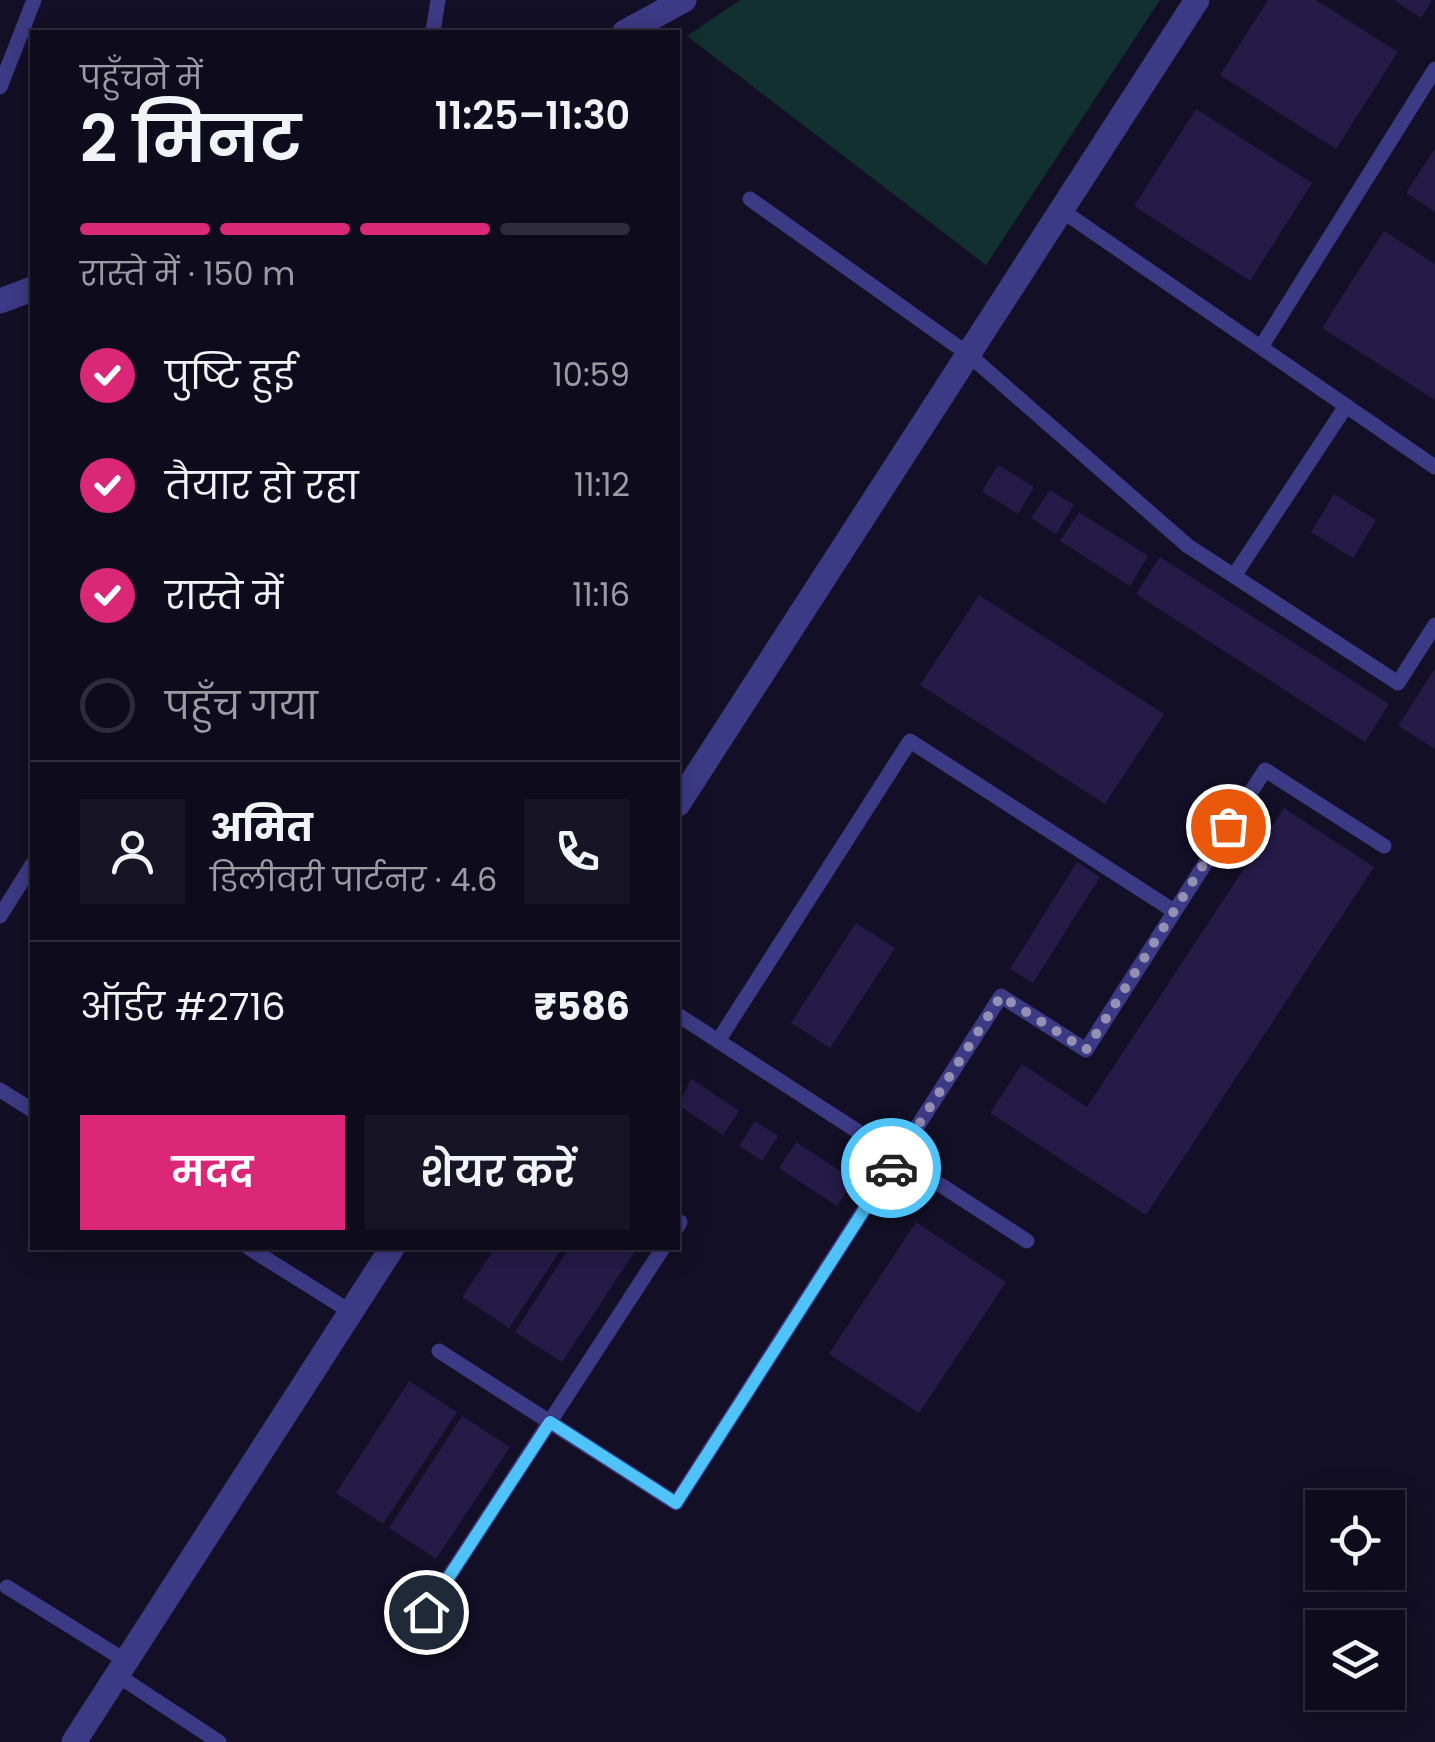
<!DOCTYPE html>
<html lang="hi">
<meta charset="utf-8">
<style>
body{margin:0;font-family:Poppins,"Noto Sans Devanagari",sans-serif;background:#171425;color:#f1f3f6;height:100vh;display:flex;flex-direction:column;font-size:38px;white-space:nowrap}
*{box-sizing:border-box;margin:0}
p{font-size:32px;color:#9b9ba3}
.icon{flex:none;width:55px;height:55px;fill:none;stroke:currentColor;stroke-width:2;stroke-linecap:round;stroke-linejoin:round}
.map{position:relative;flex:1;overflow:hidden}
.side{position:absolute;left:30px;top:30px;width:650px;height:1220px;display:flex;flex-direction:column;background:#0e0b1c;border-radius:0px;box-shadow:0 5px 25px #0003,0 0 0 2px #2e2b3b}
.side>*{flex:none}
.buttons{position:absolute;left:1305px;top:1490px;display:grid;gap:20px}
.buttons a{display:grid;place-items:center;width:100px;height:100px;border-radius:0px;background:#0e0b1c;box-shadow:0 5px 25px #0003,0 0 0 2px #2e2b3b;font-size:50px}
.pin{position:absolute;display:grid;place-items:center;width:85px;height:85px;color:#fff;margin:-42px;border:5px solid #fff;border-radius:50%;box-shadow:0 2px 10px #0007}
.courier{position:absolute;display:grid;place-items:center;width:100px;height:100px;margin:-50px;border:8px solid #4fc3f7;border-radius:50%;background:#fff;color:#222;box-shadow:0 2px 12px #0007}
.overview em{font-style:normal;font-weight:600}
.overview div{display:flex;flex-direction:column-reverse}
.overview{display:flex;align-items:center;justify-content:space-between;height:170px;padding:0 50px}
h1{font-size:65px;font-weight:600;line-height:75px}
.bar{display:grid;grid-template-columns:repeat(4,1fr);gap:15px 10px;align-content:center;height:120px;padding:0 50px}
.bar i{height:12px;border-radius:8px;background:#2e2b3b}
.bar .current{background:#db2777}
.bar p{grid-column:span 4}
.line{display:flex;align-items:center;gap:25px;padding:0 50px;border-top:2px solid #2e2b3b}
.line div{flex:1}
.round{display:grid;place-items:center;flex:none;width:105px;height:105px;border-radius:0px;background:#171425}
ol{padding:0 50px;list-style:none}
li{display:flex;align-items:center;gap:30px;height:110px}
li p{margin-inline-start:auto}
li .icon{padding:10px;border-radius:50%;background:#db2777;color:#fff;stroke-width:4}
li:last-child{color:#9b9ba3}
li i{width:55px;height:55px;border:5px solid #2e2b3b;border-radius:50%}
.button{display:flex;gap:20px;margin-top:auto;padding:20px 50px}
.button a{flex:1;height:115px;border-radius:0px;background:#db2777;color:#fff;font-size:40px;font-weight:600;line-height:115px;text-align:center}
.button a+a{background:#171425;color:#f1f3f6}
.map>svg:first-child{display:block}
.green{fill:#12302f}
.building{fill:#241b47}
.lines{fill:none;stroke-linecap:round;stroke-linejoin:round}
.lane{stroke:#3d3a85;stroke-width:15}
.street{stroke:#3d3a85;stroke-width:25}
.done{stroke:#948fb3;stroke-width:10;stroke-dasharray:0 18}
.route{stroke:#4fc3f7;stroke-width:12}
</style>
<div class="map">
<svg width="1435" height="1742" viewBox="0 0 1435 1742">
<rect width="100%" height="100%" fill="#130f26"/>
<path class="green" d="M740,0H1160L986,265L687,36Z"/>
<g class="building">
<path d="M1268,0H1316L1398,52L1336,149L1220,75Z"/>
<path d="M1394,0H1432L1421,18Z"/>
<path d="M1196,109L1312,183L1250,281L1134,206Z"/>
<path d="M1435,148V212L1406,193Z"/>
<path d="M1384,231L1435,264V400L1322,328Z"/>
<path d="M998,465L1034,487L1018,514L982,491Z"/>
<path d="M1050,490L1074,505L1056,534L1031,518Z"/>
<path d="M1334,494L1376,520L1353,558L1311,532Z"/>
<path d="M1079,512L1148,556L1130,586L1060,541Z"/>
<path d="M1160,557L1389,704L1365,742L1136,594Z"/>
<path d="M979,595L1164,714L1105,804L920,685Z"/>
<path d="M1435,668V749L1398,726Z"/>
<path d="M1284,808L1374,867L1146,1215L990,1113L1022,1064L1087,1107Z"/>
<path d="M1077,862L1100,877L1033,983L1010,969Z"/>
<path d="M856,923L895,948L830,1048L791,1023Z"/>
<path d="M691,1079L739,1111L723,1135L678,1105Z"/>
<path d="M755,1121L778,1136L762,1161L739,1146Z"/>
<path d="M796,1142L854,1180L837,1206L779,1168Z"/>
<path d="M916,1222L1006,1282L919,1413L829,1354Z"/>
<path d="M495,1248H562L509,1328L462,1297Z"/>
<path d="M569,1248H637L562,1362L515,1332Z"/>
<path d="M409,1381L457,1412L383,1524L336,1493Z"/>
<path d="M462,1416L510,1447L436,1559L389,1528Z"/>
</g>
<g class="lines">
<g class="lane">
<path d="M433,32L438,0"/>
<path d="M0,87L34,0"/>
<path d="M750,199L968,354L1188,546L1398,683L1435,625"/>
<path d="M1061,210L1435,467"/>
<path d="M1261,347L1435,69"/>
<path d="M1234,576L1346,406"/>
<path d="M0,916L32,865"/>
<path d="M678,1015L1027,1241"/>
<path d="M718,1041L910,741L1174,911"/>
<path d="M0,1090L32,1110"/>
<path d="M678,1226L680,1222"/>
<path d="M249,1248L351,1312"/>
<path d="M439,1351L676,1503L1001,996L1086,1050L1265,770L1384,846"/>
<path d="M7,1587L126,1661"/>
<path d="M426,1612L663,1248"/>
<path d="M117,1675L219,1742"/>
</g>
<g class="street">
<path d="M625,32L684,0"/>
<path d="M0,301L32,289"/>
<path d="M678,804L1197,0"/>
<path d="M74,1742L392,1248"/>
</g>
</g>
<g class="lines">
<path class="done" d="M891,1168L1001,996L1086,1050L1228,826"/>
<path class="route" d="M426,1612L550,1422L676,1503L891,1168"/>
</g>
</svg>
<div class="buttons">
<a><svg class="icon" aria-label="locate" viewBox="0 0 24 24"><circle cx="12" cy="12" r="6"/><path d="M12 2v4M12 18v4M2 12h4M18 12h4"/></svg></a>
<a><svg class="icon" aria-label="layers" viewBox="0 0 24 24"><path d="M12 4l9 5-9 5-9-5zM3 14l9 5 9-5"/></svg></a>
</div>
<div class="pin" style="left:1228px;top:826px;background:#ea580c"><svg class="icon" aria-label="bag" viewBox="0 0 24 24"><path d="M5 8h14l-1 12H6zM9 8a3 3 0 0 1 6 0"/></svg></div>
<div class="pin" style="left:426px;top:1612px;background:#1f2937"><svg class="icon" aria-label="home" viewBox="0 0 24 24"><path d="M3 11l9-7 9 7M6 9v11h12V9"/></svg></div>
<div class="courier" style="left:891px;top:1168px"><svg class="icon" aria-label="car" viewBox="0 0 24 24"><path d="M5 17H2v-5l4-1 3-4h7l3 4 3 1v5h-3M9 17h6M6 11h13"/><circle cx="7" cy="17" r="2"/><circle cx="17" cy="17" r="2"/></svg></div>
<section class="side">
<div class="overview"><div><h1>2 मिनट</h1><p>पहुँचने में</p></div><em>11:25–11:30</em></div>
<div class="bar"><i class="current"></i><i class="current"></i><i class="current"></i><i></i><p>रास्ते में · 150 m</p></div>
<ol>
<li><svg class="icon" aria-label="check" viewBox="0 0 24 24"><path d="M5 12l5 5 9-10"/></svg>पुष्टि हुई<p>10:59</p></li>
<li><svg class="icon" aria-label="check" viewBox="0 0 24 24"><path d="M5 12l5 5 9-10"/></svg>तैयार हो रहा<p>11:12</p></li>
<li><svg class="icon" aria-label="check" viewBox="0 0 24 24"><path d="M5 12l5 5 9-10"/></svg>रास्ते में<p>11:16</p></li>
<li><i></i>पहुँच गया</li>
</ol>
<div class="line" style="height:180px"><a class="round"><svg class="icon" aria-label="person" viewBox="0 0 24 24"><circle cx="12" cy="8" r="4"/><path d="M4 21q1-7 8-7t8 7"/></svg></a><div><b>अमित</b><p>डिलीवरी पार्टनर · 4.6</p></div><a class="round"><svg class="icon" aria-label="phone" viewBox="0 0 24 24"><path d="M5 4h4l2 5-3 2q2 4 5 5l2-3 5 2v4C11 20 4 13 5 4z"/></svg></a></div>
<div class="line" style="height:130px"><div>ऑर्डर #2716</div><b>₹586</b></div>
<div class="button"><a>मदद</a><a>शेयर करें</a></div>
</section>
</div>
